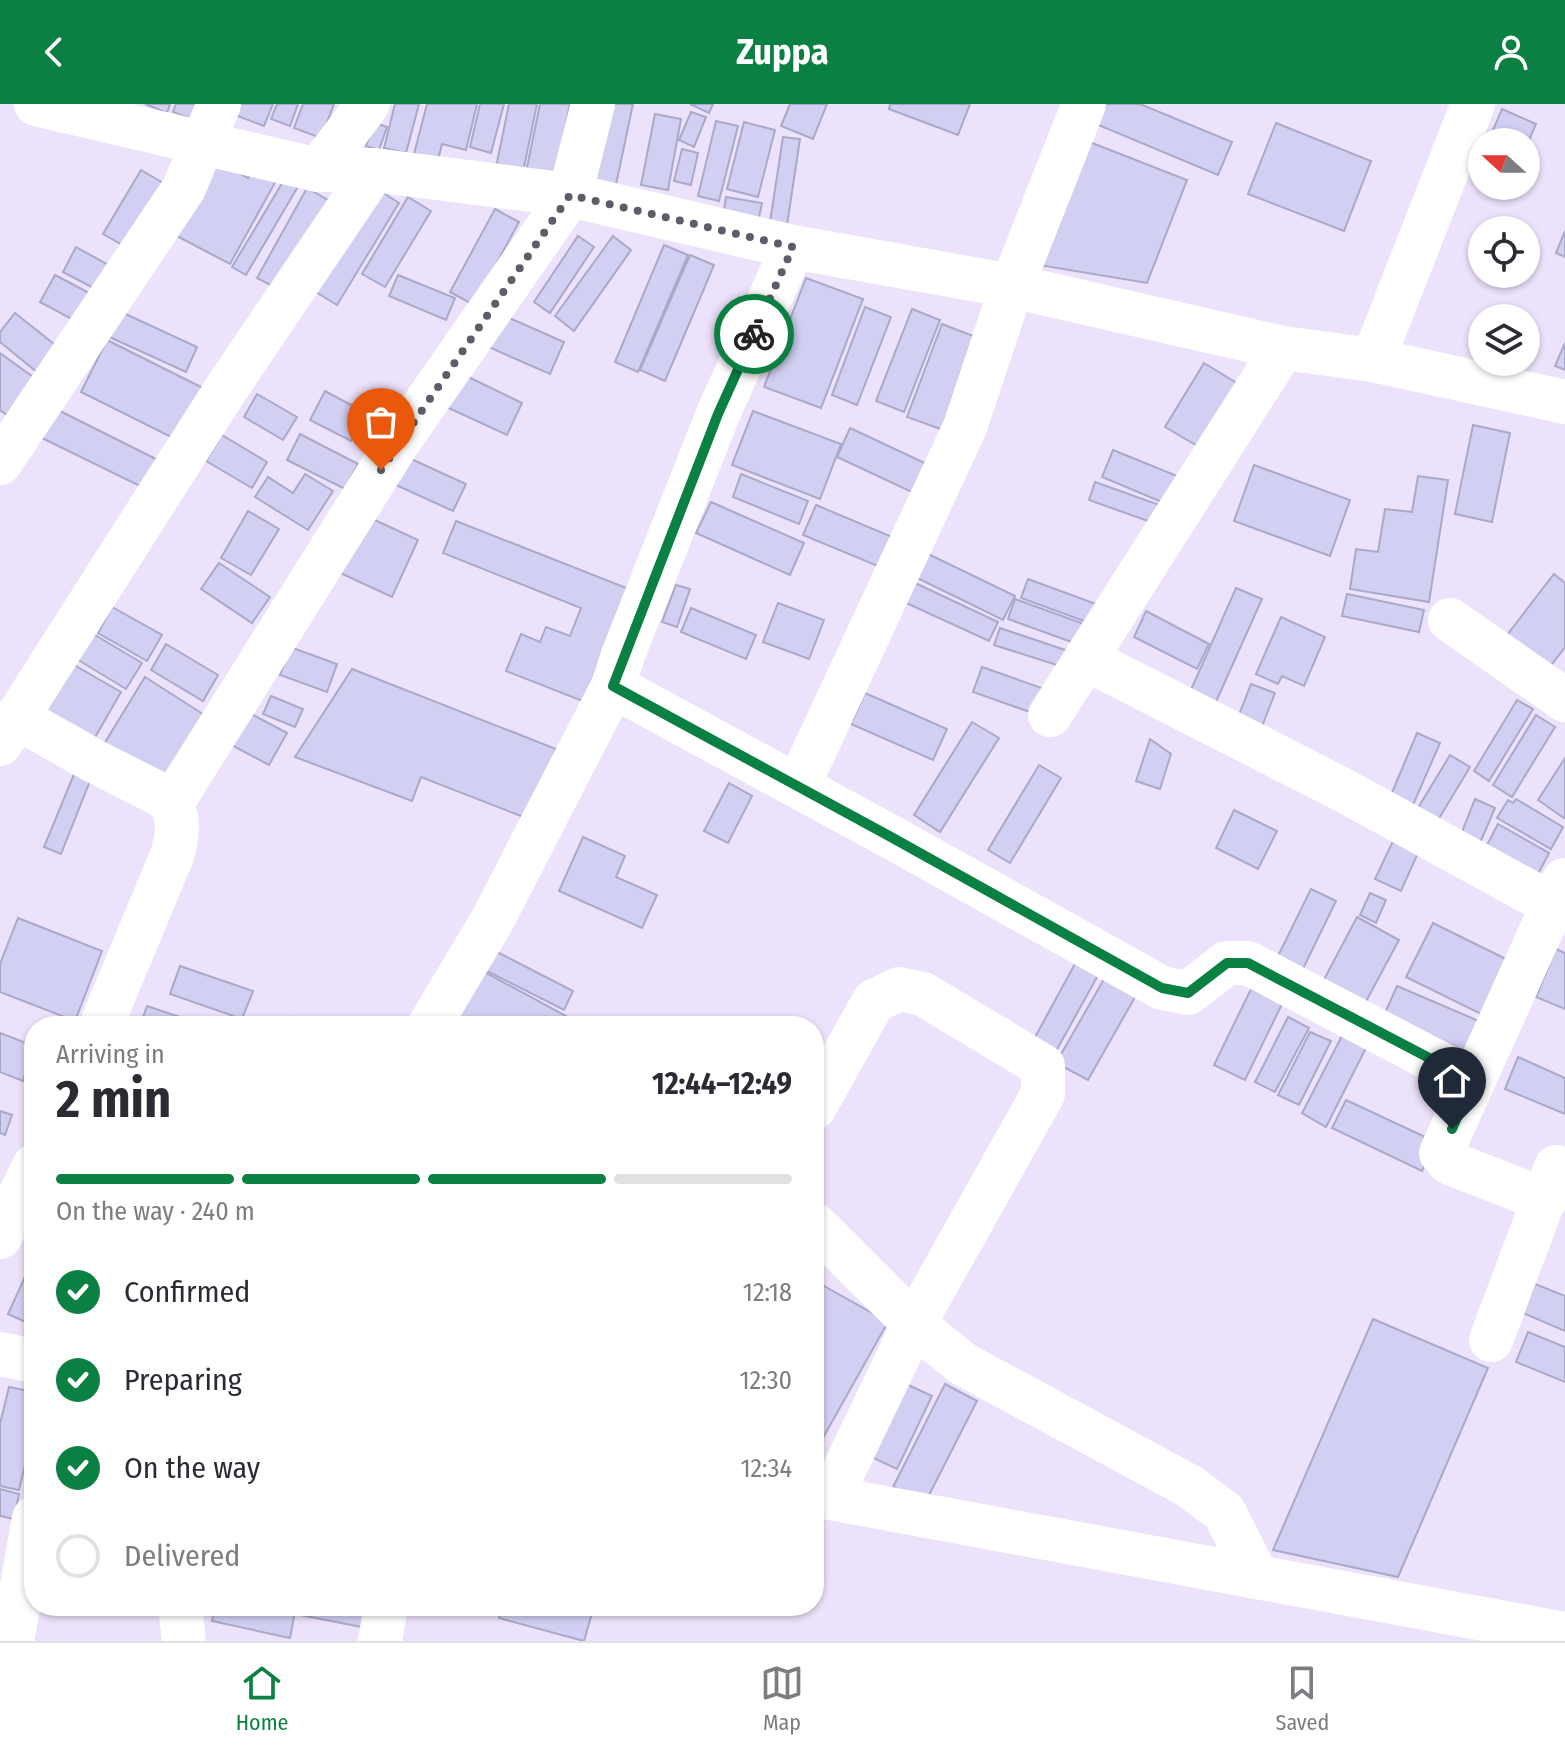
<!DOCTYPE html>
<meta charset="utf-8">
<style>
body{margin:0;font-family:"Fira Sans Condensed",sans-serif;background:#f7f7f7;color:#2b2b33;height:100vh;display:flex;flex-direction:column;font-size:30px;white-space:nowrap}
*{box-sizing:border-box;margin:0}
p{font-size:26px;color:#7c7c81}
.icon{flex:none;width:44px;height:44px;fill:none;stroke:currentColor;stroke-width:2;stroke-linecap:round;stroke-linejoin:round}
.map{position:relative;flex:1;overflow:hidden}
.sheet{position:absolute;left:24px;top:912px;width:800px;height:600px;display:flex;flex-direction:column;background:#fff;border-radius:32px;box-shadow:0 2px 6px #0004}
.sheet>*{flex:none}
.needle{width:52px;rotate:291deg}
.tools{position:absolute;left:1468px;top:24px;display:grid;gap:16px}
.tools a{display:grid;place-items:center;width:72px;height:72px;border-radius:50%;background:#fff;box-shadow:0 2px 6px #0004;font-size:40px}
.pin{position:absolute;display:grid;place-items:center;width:68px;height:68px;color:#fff;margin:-82px -34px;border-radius:50% 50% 50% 0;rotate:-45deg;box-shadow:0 0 8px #0007}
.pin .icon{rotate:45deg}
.courier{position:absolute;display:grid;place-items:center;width:80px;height:80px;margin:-40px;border:6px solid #0b8043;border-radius:50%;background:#fff;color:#222;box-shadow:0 2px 10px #0007}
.head em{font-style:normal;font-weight:700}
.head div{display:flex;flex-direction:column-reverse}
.head{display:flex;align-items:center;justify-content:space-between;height:136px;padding:0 32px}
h1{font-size:52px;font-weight:700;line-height:60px}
.bar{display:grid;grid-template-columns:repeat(4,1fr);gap:12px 8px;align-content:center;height:96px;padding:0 32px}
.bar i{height:10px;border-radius:6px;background:#e1e1e2}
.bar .current{background:#0b8043}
.bar p{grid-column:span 4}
ol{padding:0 32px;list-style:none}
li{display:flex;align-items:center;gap:24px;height:88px}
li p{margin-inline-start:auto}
li .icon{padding:8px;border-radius:50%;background:#0b8043;color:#fff;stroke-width:4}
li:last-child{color:#7c7c81}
li i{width:44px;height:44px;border:4px solid #e1e1e2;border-radius:50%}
header{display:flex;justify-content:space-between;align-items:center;height:104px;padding:0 32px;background:#0b8043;color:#fff;font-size:36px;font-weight:700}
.dock{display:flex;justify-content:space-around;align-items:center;height:112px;border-top:2px solid #e1e1e2;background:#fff;font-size:22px;color:#7c7c81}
.dock a{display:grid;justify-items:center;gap:4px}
.dock .current{color:#0b8043}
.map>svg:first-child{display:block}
.building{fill:#d1d0f3;stroke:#aba9c8;stroke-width:2}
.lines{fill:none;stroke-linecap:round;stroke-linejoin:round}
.minor{stroke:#fff;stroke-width:44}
.done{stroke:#615a69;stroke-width:8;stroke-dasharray:0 14.4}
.route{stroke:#0b8043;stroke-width:10}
</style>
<header><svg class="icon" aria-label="back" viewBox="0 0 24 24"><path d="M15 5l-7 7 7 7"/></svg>Zuppa<svg class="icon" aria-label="person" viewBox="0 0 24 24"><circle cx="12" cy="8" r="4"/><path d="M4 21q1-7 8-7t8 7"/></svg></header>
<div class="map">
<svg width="1565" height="1537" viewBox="0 0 1565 1537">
<rect width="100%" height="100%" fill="#ede2fb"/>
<g class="building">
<path d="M145,0H170L167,9Z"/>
<path d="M176,0H209L202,19L173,8Z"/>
<path d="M239,0H273L264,22L235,11Z"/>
<path d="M277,0H298L290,22L271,15Z"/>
<path d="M303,0H334L321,34L294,24Z"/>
<path d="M395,0H419L406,49L384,44Z"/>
<path d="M427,0H477L466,46L442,40L438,56L414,50Z"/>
<path d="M480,0H504L491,49L470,43Z"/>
<path d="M509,0H537L522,73L495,68Z"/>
<path d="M540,0H570L554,79L525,73Z"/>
<path d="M603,0H633L614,90L584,84Z"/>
<path d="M690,0H713L709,9Z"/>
<path d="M790,0H827L813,35L781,22Z"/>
<path d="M890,0H970L958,31L889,5Z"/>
<path d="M1104,0H1140L1232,38L1218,71L1096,20Z"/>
<path d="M1502,5L1536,20L1526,43V38H1488Z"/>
<path d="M691,8L706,13L694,43L679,36Z"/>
<path d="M655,10L681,15L668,86L641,81Z"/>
<path d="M716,17L738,22L719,97L698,92Z"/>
<path d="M744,18L775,26L758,93L727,85Z"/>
<path d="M375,19L387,23L379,46L366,42Z"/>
<path d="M1276,19L1371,57L1344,127L1248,90Z"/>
<path d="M783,33L800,35L787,121L770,118Z"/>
<path d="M1087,37L1187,76L1147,179L1039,161Z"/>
<path d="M682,45L698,49L691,81L674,77Z"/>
<path d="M219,57L248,74L254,63L277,75L230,160L177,132Z"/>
<path d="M141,66L170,83L133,147L103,130Z"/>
<path d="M287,71L300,79L246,171L232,163Z"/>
<path d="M307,84L333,99L284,188L257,174Z"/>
<path d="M376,84L399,99L337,201L314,187Z"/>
<path d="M408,93L431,107L385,183L362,170Z"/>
<path d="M726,93L762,99L758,118L723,112Z"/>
<path d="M495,105L519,118L474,201L450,188Z"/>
<path d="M1565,127V153L1556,149Z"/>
<path d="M578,132L594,143L550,209L534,198Z"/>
<path d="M613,132L631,146L574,227L555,212Z"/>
<path d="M664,141L688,151L638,268L615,258Z"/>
<path d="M76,143L112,163L99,187L63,168Z"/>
<path d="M690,151L714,161L665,277L640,266Z"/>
<path d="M55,171L93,191L79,219L40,198Z"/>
<path d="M398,171L455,194L446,216L389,192Z"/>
<path d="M806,174L863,195L821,304L764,283Z"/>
<path d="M865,203L891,213L857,301L832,291Z"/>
<path d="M912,205L940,216L904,308L876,297Z"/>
<path d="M119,207L197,243L186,268L107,232Z"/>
<path d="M15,209L59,244L38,269L0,238V228Z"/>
<path d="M498,209L564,238L550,270L484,241Z"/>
<path d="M942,220L981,235L946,327L907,313Z"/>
<path d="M107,236L209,287L183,339L81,288Z"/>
<path d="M1565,239V266L1555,262Z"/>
<path d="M0,249L40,278L13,316L0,306Z"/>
<path d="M1204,259L1245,284L1206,347L1165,323Z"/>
<path d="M458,268L522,299L507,331L442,301Z"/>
<path d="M325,287L366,309L351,337L310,316Z"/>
<path d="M257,290L297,313L283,336L244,313Z"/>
<path d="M56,305L166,360L152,388L42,334Z"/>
<path d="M753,307L841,340L820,395L732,361Z"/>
<path d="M1473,321L1510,329L1492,418L1455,410Z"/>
<path d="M850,324L929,361L916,390L837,353Z"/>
<path d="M300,330L358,360L345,385L287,356Z"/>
<path d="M222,331L267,358L252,384L206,357Z"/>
<path d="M1113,346L1187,376L1176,404L1102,373Z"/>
<path d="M409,354L466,380L453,407L396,381Z"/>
<path d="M1254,361L1350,396L1330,452L1234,417Z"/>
<path d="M305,370L333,387L308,426L255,393L268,373L293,389Z"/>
<path d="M741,370L808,397L799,420L733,393Z"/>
<path d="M1418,372L1448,376L1429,498L1350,485L1356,445L1378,448L1385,405L1412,408Z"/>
<path d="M1095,378L1168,404L1162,422L1089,396Z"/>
<path d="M711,398L804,439L790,471L696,429Z"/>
<path d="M816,401L897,435L885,465L803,431Z"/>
<path d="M248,407L279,425L251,471L221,454Z"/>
<path d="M364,411L418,436L392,493L338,468Z"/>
<path d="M456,417L629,485L585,598L506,567L521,530L540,538L546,523L570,532L581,504L443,449Z"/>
<path d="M920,446L1015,492L1003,516L909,470Z"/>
<path d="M219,459L270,493L252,519L201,485Z"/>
<path d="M1554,470L1565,479V543L1549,564L1507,531Z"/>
<path d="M1028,475L1104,503L1092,520L1021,494Z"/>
<path d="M913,478L998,518L989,537L904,498Z"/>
<path d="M676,481L690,485L677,523L662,518Z"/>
<path d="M1236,484L1262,495L1215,600L1190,588Z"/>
<path d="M1347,490L1424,506L1419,528L1342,512Z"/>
<path d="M1015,495L1084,520L1077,540L1008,515Z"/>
<path d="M778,499L824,516L809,555L763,538Z"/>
<path d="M112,503L162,531L147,557L98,529Z"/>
<path d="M691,504L756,531L746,555L681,528Z"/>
<path d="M1146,507L1209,540L1197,565L1134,533Z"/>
<path d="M1281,513L1325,533L1304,582L1282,572L1278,580L1256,570Z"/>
<path d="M1000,524L1068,547L1063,563L994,541Z"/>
<path d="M90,528L142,559L126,585L75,554Z"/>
<path d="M166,540L218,571L203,597L151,566Z"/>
<path d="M290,543L337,560L327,588L280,571Z"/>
<path d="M69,558L121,588L89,644L37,614Z"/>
<path d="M982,563L1053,588L1044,613L973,588Z"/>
<path d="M352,565L556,645L531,716L421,673L412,697L295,653Z"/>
<path d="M145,573L206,612L162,683L101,645Z"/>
<path d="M1251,580L1275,589L1261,625L1237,616Z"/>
<path d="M865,589L947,625L933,656L851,620Z"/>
<path d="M271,592L303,605L295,623L263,610Z"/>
<path d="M1517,596L1533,605L1489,677L1474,667Z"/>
<path d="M246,607L287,629L269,661L228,639Z"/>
<path d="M1536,611L1555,623L1512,693L1493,681Z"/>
<path d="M972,618L999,634L940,728L914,711Z"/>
<path d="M1417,629L1440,639L1410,708L1388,698Z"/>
<path d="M1150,635L1171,650L1160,685L1136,677Z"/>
<path d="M1450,651L1470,663L1438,716L1418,704Z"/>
<path d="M1565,654V712L1564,714L1538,696Z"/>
<path d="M1039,661L1061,674L1010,759L988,746Z"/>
<path d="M74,670L90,677L61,750L44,743Z"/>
<path d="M729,679L752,692L728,739L704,727Z"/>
<path d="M1475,695L1495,704L1477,746L1458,738Z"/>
<path d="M1516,695L1563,723L1551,745L1497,714L1508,696L1513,699Z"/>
<path d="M1234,706L1277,727L1258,765L1216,744Z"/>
<path d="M1498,720L1549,749L1537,772L1486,743Z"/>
<path d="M583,733L625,752L616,773L657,791L642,824L559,787Z"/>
<path d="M1393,737L1418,749L1401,787L1375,775Z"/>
<path d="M1311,785L1336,797L1300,871L1275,858Z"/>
<path d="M1370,789L1386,796L1376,819L1360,811Z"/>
<path d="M1357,813L1399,836L1362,905L1320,883Z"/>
<path d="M18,814L102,847L75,917L0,888V860Z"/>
<path d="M1433,819L1510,857L1483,911L1406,873Z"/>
<path d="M1083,845L1106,857L1050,958L1028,946Z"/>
<path d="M1556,845L1565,849V905L1536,893Z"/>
<path d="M493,846L573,887L564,906L483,865Z"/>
<path d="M180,862L253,887L242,915L170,890Z"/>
<path d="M479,865L577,918L575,922H461L451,917Z"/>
<path d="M1108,868L1139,886L1088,976L1056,959Z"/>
<path d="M1397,882L1481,918L1465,957L1380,920Z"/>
<path d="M1251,885L1282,900L1245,976L1214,961Z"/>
<path d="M147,902L207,922H140Z"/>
<path d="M289,913L313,922H286Z"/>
<path d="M1288,913L1309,924L1275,988L1255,978Z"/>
<path d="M1310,928L1331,937L1299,1001L1278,991Z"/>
<path d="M1344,928L1368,940L1326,1023L1302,1009Z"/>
<path d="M0,929L34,942L23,977L0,968Z"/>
<path d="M1518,953L1565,974V1010L1505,985Z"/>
<path d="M1346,996L1436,1038L1422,1067L1332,1024Z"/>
<path d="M0,1007L12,1011L5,1031L0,1029Z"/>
<path d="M34,1153V1222L8,1210Z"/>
<path d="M1535,1180L1565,1192V1227L1523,1209Z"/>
<path d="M824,1182L888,1218L814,1350V1199Z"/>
<path d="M1373,1215L1488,1264L1398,1473L1273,1446Z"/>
<path d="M1528,1228L1565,1243V1278L1516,1258Z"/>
<path d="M902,1278L932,1292L897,1365L867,1351Z"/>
<path d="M945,1280L977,1297L925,1399L893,1383Z"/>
<path d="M9,1283L34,1288V1324L19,1386L0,1382V1320Z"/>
<path d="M0,1385L19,1390L14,1415L0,1412Z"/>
<path d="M215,1502H296L290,1534L212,1517Z"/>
<path d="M302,1502H366L362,1523L300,1511Z"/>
<path d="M502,1502H594L584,1537L499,1514Z"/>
</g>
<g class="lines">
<g class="minor">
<path d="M36,0L318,66H374L570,91L793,143L1012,182L1283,244L1373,256L1565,298"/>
<path d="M318,66L368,0"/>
<path d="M1373,256L1473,0"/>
<path d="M0,359L184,84L219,0"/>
<path d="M1450,516L1565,596"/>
<path d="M1086,555L1343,686L1553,801"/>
<path d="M613,582L891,733L1162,884L1188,889L1227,859H1248L1473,977"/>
<path d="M1050,611L1283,244"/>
<path d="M16,613L94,657L163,692C181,706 178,728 173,749L101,922"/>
<path d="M0,640L226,285L374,66"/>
<path d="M798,682L965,323L1012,182L1084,0"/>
<path d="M172,699L397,340L570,91L593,0"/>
<path d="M429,922L493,815L613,582L623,551L718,310L793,143"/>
<path d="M814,1004L874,897L899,885L923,890L1043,962V990L914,1220L831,1393"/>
<path d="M1545,1096L1450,1059L1441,1049L1564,776"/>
<path d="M814,1120L914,1220L963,1260L1189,1382L1224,1408L1256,1471"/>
<path d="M0,1133L34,1062"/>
<path d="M1491,1236L1556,1063"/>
<path d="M0,1250L34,1257"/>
<path d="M814,1391L1565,1530"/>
<path d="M180,1502L184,1537"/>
<path d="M12,1537L34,1414"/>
<path d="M380,1537L386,1502"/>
</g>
</g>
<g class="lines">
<path class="done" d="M381,366L570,91L793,143L754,230"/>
<path class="route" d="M754,230L718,310L613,582L891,733L1162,884L1188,889L1227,859H1248L1473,977L1452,1025"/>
</g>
</svg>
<div class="tools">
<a><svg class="needle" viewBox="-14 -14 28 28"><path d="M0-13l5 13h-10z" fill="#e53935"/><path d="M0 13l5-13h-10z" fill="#7c7c81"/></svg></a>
<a><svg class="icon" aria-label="locate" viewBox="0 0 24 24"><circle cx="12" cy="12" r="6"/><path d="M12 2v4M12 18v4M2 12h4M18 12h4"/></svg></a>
<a><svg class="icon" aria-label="layers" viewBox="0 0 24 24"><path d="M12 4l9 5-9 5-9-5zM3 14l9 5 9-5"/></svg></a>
</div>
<div class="pin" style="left:381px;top:366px;background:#ea580c"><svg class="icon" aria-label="bag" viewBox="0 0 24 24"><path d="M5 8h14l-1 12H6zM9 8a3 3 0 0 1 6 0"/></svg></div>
<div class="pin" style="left:1452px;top:1025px;background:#1f2937"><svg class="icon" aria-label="home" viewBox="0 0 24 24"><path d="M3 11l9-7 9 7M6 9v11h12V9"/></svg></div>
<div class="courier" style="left:754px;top:230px"><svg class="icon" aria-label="bike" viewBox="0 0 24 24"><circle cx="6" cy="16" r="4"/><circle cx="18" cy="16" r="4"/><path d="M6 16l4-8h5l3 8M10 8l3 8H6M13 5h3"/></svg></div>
<section class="sheet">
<div class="head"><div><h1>2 min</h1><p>Arriving in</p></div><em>12:44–12:49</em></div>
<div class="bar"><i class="current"></i><i class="current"></i><i class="current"></i><i></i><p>On the way · 240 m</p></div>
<ol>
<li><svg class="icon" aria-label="check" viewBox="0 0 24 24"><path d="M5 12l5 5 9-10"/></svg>Confirmed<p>12:18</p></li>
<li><svg class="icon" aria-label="check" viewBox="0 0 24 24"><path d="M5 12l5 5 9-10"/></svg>Preparing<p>12:30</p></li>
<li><svg class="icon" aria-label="check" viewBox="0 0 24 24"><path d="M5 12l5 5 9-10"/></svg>On the way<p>12:34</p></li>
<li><i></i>Delivered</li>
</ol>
</section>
</div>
<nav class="dock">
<a class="current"><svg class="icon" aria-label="home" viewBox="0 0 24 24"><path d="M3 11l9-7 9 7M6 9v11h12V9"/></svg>Home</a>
<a><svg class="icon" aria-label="map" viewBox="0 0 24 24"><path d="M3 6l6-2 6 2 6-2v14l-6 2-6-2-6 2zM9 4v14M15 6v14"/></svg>Map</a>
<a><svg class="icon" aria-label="saved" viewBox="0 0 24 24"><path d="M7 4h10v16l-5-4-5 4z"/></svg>Saved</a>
</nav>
